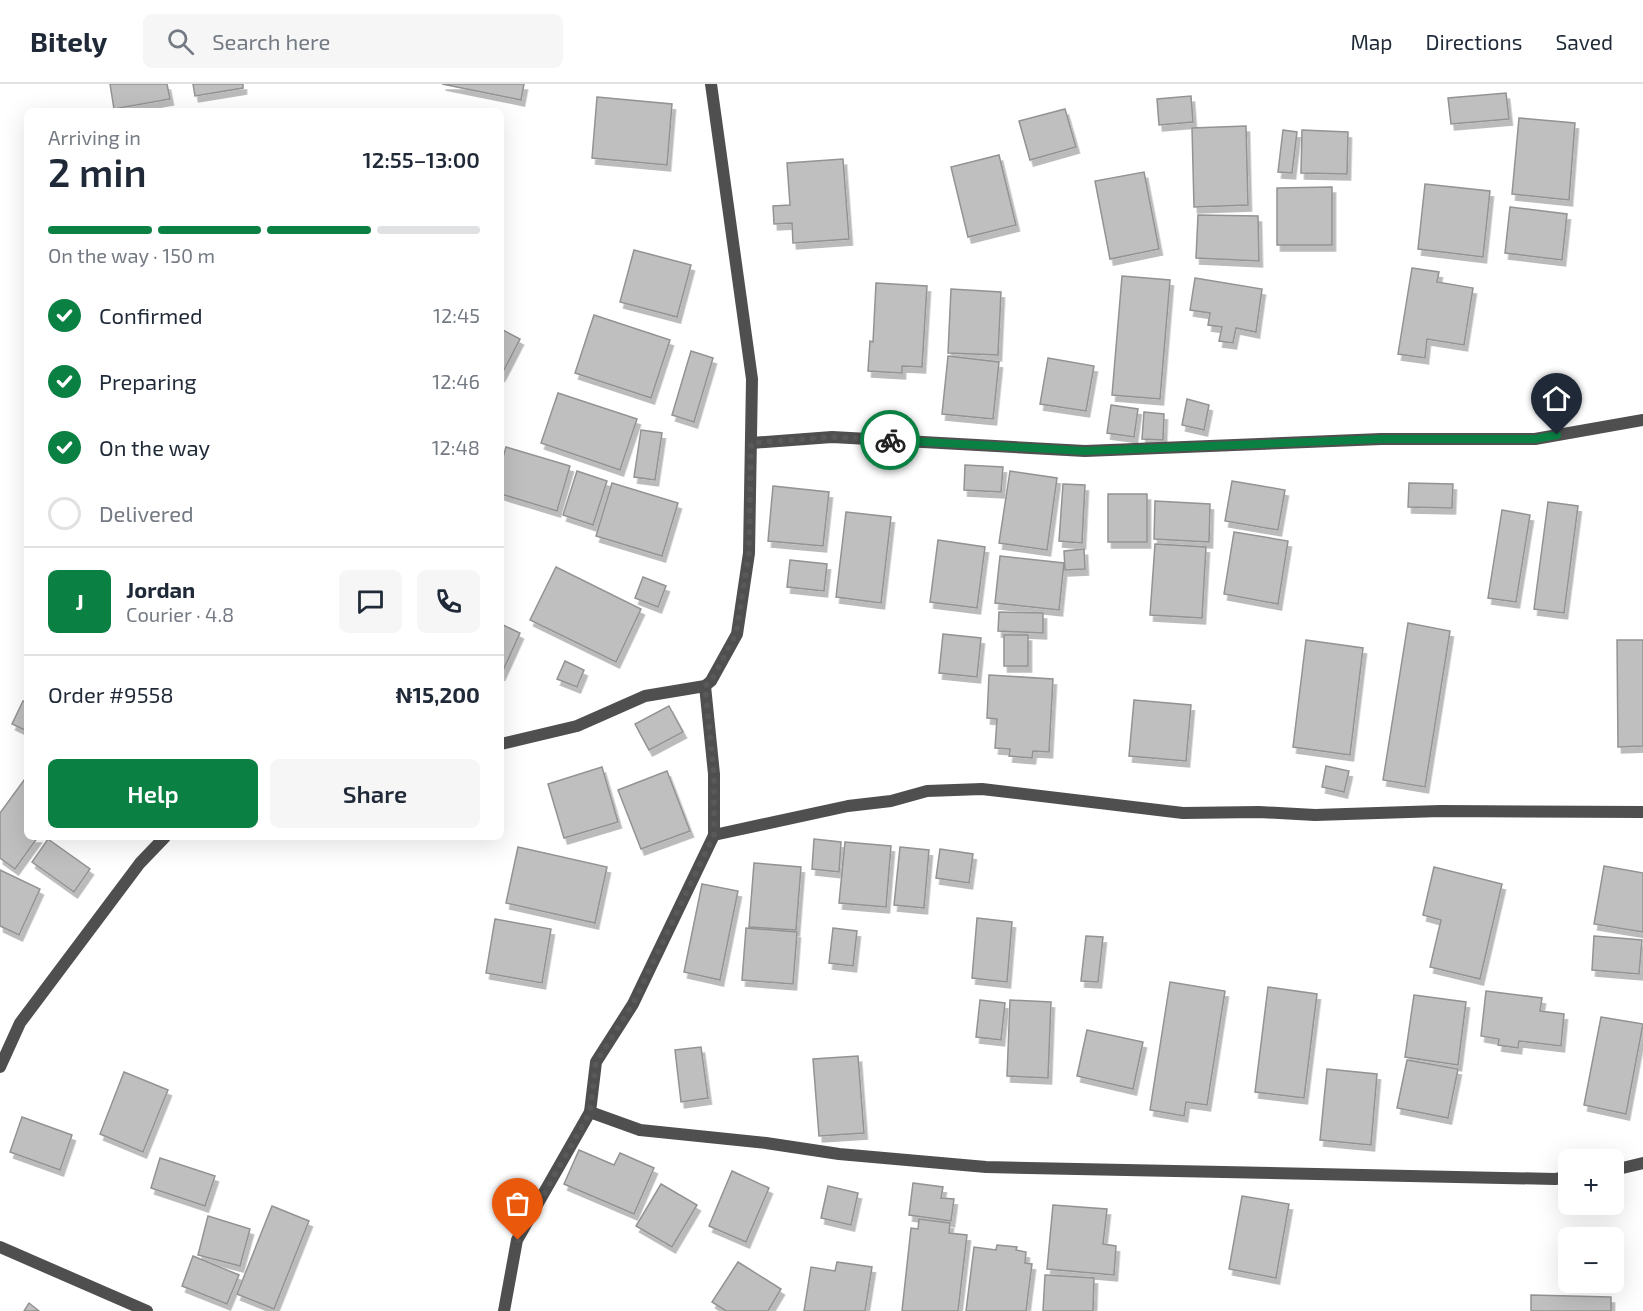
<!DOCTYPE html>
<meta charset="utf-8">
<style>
body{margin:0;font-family:"Exo 2",sans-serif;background:#f6f6f7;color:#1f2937;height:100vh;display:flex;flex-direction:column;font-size:22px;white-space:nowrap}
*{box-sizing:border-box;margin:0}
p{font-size:20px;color:#747a83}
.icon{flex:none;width:33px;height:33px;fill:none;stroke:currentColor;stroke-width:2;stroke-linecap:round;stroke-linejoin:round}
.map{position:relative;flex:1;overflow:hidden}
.side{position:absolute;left:24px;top:24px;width:480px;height:732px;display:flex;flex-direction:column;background:#fff;border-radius:9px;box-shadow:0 6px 24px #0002}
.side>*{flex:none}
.tools{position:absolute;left:1558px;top:1065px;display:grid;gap:12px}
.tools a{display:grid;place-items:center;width:66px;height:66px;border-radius:9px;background:#fff;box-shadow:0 6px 24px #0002;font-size:30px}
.pin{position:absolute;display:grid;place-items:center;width:51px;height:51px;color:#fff;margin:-62px -26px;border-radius:50% 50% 50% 0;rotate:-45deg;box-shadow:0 0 6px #0007}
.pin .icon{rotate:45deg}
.courier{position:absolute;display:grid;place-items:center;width:60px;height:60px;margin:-30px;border:4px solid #0b8043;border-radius:50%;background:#fff;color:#222;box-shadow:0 2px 8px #0007}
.overview em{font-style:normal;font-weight:600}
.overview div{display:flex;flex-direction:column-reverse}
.overview{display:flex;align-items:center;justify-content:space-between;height:102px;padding:0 24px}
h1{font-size:39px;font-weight:600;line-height:45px}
.bar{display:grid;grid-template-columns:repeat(4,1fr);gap:9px 6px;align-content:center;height:72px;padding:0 24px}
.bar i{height:8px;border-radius:4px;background:#e0e1e3}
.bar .current{background:#0b8043}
.bar p{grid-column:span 4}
.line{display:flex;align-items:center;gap:15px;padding:0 24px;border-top:2px solid #e0e1e3}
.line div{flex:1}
.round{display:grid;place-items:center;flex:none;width:63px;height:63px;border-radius:9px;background:#f6f6f7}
ol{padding:0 24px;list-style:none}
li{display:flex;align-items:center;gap:18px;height:66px}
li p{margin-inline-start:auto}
li .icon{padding:6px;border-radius:50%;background:#0b8043;color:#fff;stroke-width:4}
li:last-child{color:#747a83}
li i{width:33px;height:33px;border:3px solid #e0e1e3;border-radius:50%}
.primary-button{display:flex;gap:12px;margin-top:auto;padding:12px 24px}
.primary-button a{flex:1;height:69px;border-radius:9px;background:#0b8043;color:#fff;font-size:24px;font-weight:600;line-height:69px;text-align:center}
.primary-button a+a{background:#f6f6f7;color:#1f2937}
header{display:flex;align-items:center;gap:36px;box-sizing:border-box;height:84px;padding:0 30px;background:#fff;border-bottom:2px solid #e0e1e3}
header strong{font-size:28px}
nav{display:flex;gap:33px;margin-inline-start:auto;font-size:21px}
.search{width:420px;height:54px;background:#f6f6f7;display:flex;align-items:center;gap:15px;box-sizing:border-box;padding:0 21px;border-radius:9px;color:#747a83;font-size:22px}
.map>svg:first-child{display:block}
.building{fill:#bfbfbf;stroke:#939393;stroke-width:1.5;filter:url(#shadow)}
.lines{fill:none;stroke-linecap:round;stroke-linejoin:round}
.minor{stroke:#4f4f4f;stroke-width:12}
.done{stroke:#595959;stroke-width:6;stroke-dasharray:0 10.8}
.route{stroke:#0b8043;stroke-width:8}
</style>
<header>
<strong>Bitely</strong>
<div class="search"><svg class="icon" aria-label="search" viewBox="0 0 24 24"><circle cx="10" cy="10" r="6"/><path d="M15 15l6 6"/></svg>Search here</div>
<nav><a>Map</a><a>Directions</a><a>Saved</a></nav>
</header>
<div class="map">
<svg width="1643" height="1227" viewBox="0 0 1643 1227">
<defs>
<filter id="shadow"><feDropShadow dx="3.5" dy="6" stdDeviation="0" flood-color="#0004"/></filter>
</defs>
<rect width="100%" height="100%" fill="#fff"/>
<g class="building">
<path d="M110,0H167L170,15L114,25Z"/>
<path d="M193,0H243V4L195,12Z"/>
<path d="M442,0H524L521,16Z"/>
<path d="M1506,9L1509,35L1451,40L1448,14Z"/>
<path d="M1191,12L1193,38L1159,41L1157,15Z"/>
<path d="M597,13L672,20L667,81L592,74Z"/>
<path d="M1065,25L1076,63L1030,76L1019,37Z"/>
<path d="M1519,34L1575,39L1569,116L1512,110Z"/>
<path d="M1246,42L1248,121L1194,123L1192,44Z"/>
<path d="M1283,46L1297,48L1292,89L1278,88Z"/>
<path d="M1302,46L1348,48L1347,90L1301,89Z"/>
<path d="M999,71L1016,141L968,153L951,83Z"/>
<path d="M843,75L849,155L793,159L792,139L774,140L773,122L790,121L787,79Z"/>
<path d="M1144,88L1159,165L1110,175L1095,97Z"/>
<path d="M1425,100L1490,107L1483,173L1418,165Z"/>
<path d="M1332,103V161H1277V104Z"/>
<path d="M1510,123L1567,130L1562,176L1505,169Z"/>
<path d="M1198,131L1258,132L1259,177L1196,174Z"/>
<path d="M634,166L691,181L677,233L620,218Z"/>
<path d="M1412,184L1439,188L1437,198L1473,204L1464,261L1427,255L1425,274L1398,270Z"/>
<path d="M1122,192L1170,196L1160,315L1112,311Z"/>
<path d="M1195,194L1262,205L1256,248L1236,244L1233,259L1219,257L1222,243L1208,241L1210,229L1190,226Z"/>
<path d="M876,199L927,202L922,283L902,282V289L868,287L870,257L873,258Z"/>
<path d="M951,205L1001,208L998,271L948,269Z"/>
<path d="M594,231L670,256L651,314L575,289Z"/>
<path d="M501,245L520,255L501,292Z"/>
<path d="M691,267L713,274L694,338L672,331Z"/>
<path d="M948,272L999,278L993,335L942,330Z"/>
<path d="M1048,274L1094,282L1086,327L1040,320Z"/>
<path d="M558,309L637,335L620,386L541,359Z"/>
<path d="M1187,315L1209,321L1204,346L1182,341Z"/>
<path d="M1111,321L1138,325L1134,353L1107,349Z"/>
<path d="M1144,328L1164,330L1163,356L1142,355Z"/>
<path d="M641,346L662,349L655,396L634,393Z"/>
<path d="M506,363L570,382L557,427L501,410V381Z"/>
<path d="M965,381L1003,383L1001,408L964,406Z"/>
<path d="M577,387L607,397L593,441L563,431Z"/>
<path d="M1010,387L1057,394L1047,466L999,459Z"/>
<path d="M1232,397L1285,406L1278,446L1225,437Z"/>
<path d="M612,399L678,419L662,472L596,452Z"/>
<path d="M1409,399L1453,400L1452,424L1408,423Z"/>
<path d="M1063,400L1085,401L1082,459L1059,457Z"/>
<path d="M773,402L829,408L823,462L768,457Z"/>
<rect x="1108" y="410" width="39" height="48"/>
<path d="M1155,417L1210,420L1209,458L1154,455Z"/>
<path d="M1548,418L1578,422L1564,529L1534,525Z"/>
<path d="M1502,426L1530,431L1516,518L1488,514Z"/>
<path d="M846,428L891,433L881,519L836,513Z"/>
<path d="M1234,448L1288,457L1278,520L1224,510Z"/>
<path d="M938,456L985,463L977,524L930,518Z"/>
<path d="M1155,460L1206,463L1202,534L1150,531Z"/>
<path d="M1084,465L1085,485L1065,486L1064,467Z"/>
<path d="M1000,472L1064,479L1059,526L995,519Z"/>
<path d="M790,476L827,480L824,507L787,503Z"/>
<path d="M556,483L641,525L616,578L530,536Z"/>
<path d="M643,493L666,502L658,523L635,514Z"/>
<path d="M999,528L1043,529V549L998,547Z"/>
<path d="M1408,539L1450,547L1425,703L1383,696Z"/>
<path d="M501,540L520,549L501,591Z"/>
<path d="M943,550L981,554L977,593L939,589Z"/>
<rect x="1004" y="551" width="24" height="31"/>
<path d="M1306,556L1363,564L1350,671L1293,663Z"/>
<path d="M1617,556H1643V662L1618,663Z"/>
<path d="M565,577L584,586L577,603L557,595Z"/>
<path d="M989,591L1053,595L1049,668L1033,667L1032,674L1009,672L1010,665L995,664L997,635L987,634Z"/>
<path d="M1134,616L1191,621L1186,677L1129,672Z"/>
<path d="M23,617L27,619V647L12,640Z"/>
<path d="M669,622L683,648L649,666L635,640Z"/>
<path d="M1326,682L1349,687L1344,708L1322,703Z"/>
<path d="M602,683L618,738L564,754L548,700Z"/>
<path d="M667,687L690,747L641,765L618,706Z"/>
<path d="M27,692V753H38L15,785L0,774V729Z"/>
<path d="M48,755L90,785L74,808L32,778Z"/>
<path d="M814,755L841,758L839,788L812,785Z"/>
<path d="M845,758L891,762L886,823L839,819Z"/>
<path d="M518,763L607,783L595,839L506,819Z"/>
<path d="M900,763L929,766L924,824L894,821Z"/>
<path d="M940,765L973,770L969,799L936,794Z"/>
<path d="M754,779L801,783L796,846L749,843Z"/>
<path d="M1604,782L1643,789V848L1594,840Z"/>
<path d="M1434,783L1502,800L1480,895L1430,883L1441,836L1423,831Z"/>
<path d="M0,786L40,805L19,851L0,842Z"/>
<path d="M702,800L738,807L720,896L684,888Z"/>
<path d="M977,834L1012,838L1007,898L972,894Z"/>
<path d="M495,835L551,845L542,899L486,889Z"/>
<path d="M746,844L797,848L793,900L742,896Z"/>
<path d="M833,844L857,847L853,882L829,879Z"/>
<path d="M1086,852L1103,853L1098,898L1081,897Z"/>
<path d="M1594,852L1642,856L1639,890L1592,886Z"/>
<path d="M1170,898L1225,907L1207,1021L1186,1018L1184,1032L1150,1026Z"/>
<path d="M1268,903L1317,910L1304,1014L1255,1008Z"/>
<path d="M1486,907L1542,914L1540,927L1564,930L1561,962L1519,957L1518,964L1498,961L1499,955L1481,952Z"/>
<path d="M1414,911L1466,918L1458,981L1405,973Z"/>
<path d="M980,916L1005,919L1001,956L976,953Z"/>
<path d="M1010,916L1051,918L1048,994L1007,992Z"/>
<path d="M1601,933L1643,940L1626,1030L1584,1021Z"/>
<path d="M1087,946L1143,958L1133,1005L1077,992Z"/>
<path d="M701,963L708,1014L681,1018L675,966Z"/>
<path d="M858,972L864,1049L819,1052L813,975Z"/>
<path d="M1407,976L1458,985L1448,1034L1397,1024Z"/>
<path d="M1327,985L1377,990L1371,1061L1320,1056Z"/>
<path d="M124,988L168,1006L143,1068L100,1050Z"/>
<path d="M22,1033L72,1051L60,1086L10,1068Z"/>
<path d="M579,1066L614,1081L620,1069L654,1084L634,1130L564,1100Z"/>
<path d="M160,1074L215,1092L205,1122L151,1104Z"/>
<path d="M732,1087L769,1104L746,1158L709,1142Z"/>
<path d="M913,1099L943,1103L941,1114L954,1115L951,1137L909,1131Z"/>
<path d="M661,1100L697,1121L672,1163L636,1142Z"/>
<path d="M828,1102L858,1109L851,1141L821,1134Z"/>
<path d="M1242,1112L1289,1120L1276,1194L1229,1185Z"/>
<path d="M1053,1121L1107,1125L1103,1160L1116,1162L1114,1191L1047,1185Z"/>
<path d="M272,1122L309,1137L274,1225L237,1210Z"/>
<path d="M208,1132L250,1145L240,1182L198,1171Z"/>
<path d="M919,1135L950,1139L949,1149L967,1151L958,1227H902L911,1144L918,1145Z"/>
<path d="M997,1161L1017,1163L1016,1166L1026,1168L1025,1179L1032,1180L1026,1227H966L974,1163L996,1166Z"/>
<path d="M193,1172L239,1191L227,1220L182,1202Z"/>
<path d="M738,1178L781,1205L768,1227H726L712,1218Z"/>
<path d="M837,1178L872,1183L865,1227H804L811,1183L835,1187Z"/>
<path d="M1045,1191L1094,1194L1093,1227H1043Z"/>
<path d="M1531,1211L1611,1213V1227H1531Z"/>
<path d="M29,1219L39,1227H24Z"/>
</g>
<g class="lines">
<g class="minor">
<path d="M751,359L832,353L1085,367L1381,355H1535L1643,336"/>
<path d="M705,602L714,690V751L633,920L596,978L590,1028L640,1046L766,1059L839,1070L986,1083L1555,1095L1569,1093"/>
<path d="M501,660L577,642L645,612L705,602L711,597L737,550L749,469L752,295L711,0"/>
<path d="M714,751L848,722L891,717L927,707L982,705L1183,729L1259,728L1315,731L1440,727L1643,728"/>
<path d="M0,983L20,939L140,779L165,753"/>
<path d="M1614,1086L1643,1079"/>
<path d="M0,1163L147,1227"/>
<path d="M504,1227L517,1156L590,1028"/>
</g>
</g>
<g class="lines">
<path class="done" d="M518,1156L590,1028L596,978L633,920L714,751V690L705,602L711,597L736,550L749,469L751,359L832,353L890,356"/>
<path class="route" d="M890,356L1085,367L1381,355H1535L1557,351"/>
</g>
</svg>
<div class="tools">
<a>+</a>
<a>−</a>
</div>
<div class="pin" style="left:518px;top:1156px;background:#ea580c"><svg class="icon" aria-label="bag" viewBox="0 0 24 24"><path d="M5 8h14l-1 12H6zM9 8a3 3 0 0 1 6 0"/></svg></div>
<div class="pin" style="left:1557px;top:351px;background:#1f2937"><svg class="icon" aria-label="home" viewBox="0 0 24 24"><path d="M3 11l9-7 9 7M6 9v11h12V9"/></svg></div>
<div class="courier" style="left:890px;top:356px"><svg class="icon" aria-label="bike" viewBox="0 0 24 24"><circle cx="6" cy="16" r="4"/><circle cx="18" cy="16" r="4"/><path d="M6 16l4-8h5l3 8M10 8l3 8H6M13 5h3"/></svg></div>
<section class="side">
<div class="overview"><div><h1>2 min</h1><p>Arriving in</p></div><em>12:55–13:00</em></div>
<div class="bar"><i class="current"></i><i class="current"></i><i class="current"></i><i></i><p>On the way · 150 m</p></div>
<ol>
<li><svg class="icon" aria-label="check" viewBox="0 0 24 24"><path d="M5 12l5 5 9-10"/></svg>Confirmed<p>12:45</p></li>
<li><svg class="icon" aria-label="check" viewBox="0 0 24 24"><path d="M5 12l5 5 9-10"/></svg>Preparing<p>12:46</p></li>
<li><svg class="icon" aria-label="check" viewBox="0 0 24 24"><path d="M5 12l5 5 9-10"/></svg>On the way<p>12:48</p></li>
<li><i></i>Delivered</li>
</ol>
<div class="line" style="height:108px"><b class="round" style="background:#0b8043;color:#fff">J</b><div><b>Jordan</b><p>Courier · 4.8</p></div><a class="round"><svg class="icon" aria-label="chat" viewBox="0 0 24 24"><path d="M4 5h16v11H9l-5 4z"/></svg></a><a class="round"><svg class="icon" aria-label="phone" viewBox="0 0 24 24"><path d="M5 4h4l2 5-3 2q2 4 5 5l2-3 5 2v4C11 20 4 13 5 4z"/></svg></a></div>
<div class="line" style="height:78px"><div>Order #9558</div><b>₦15,200</b></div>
<div class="primary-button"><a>Help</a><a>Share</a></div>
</section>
</div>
